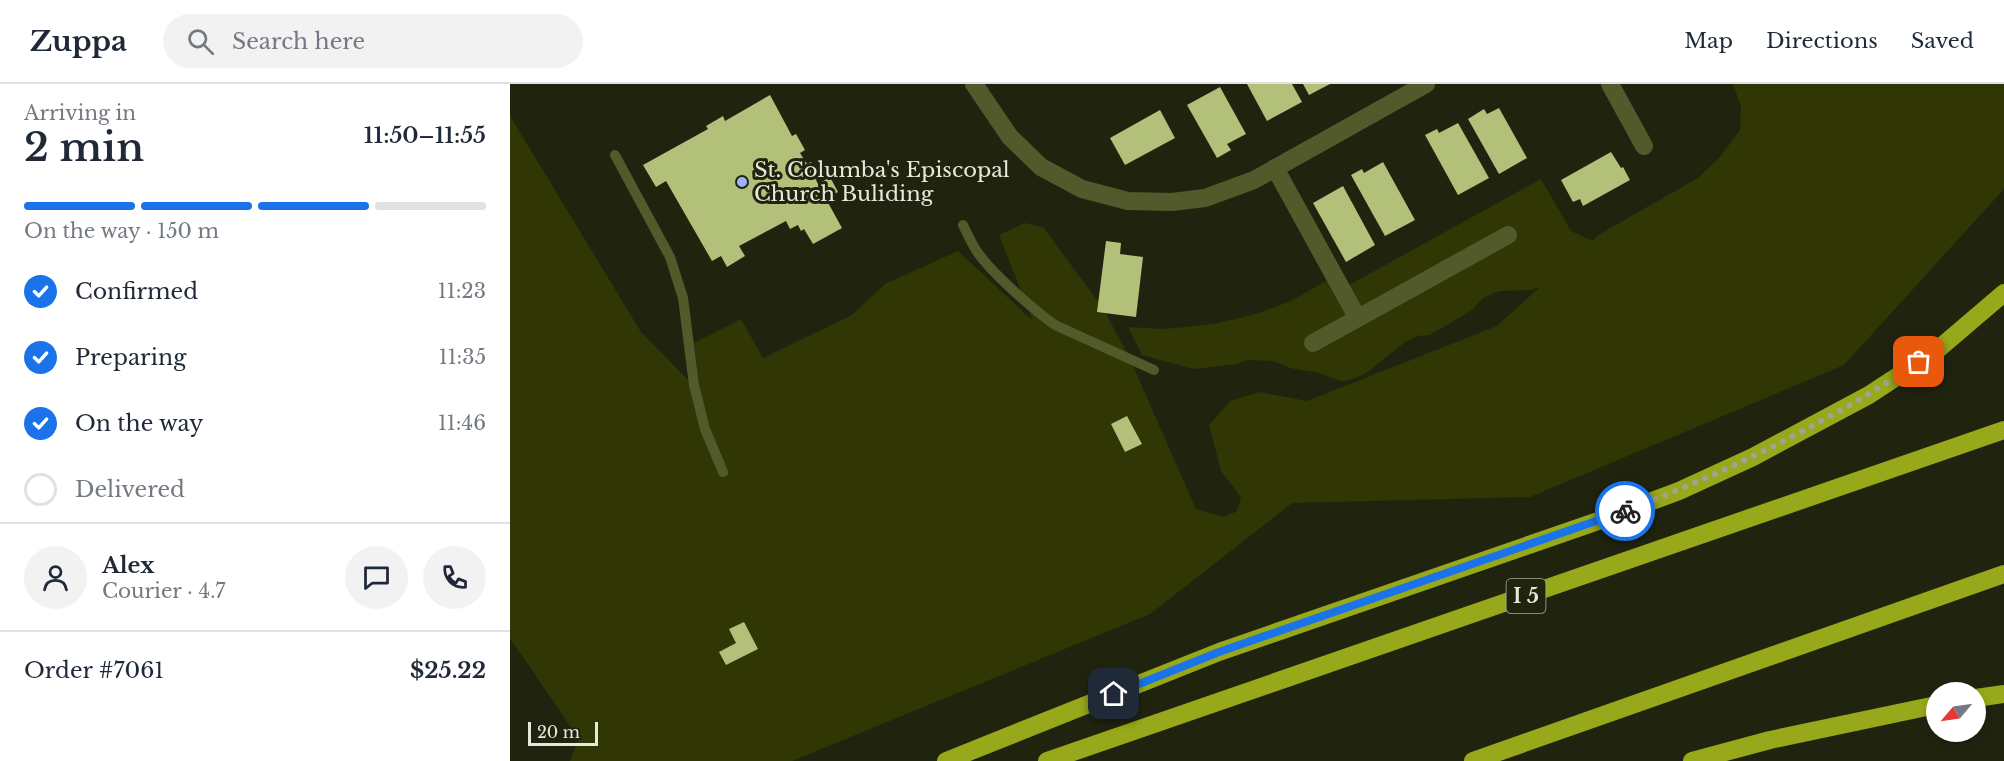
<!DOCTYPE html>
<meta charset="utf-8">
<style>
body{margin:0;font-family:"Libre Baskerville",serif;background:#f2f2f3;color:#1f2937;height:100vh;display:flex;flex-direction:column;font-size:22px;white-space:nowrap}
*{box-sizing:border-box;margin:0}
p{font-size:20px;color:#747a83}
.icon{flex:none;width:33px;height:33px;fill:none;stroke:currentColor;stroke-width:2;stroke-linecap:round;stroke-linejoin:round}
.map{position:relative;flex:1;overflow:hidden}
.side{display:flex;flex-direction:column;background:#fff;width:510px}
.side>*{flex:none}
.needle{width:39px;rotate:241deg}
.fabs{position:absolute;left:1416px;top:598px;display:grid;gap:12px}
.fabs a{display:grid;place-items:center;width:60px;height:60px;border-radius:50%;background:#fff;box-shadow:0 3px 9px #0003;font-size:30px}
.scale{position:absolute;left:18px;bottom:15px;width:70px;box-sizing:border-box;padding-left:6px;border:3px solid #e5e8db;border-top:0;font-size:16px;line-height:21px;white-space:nowrap;color:#e5e8db;-webkit-text-stroke:4px #20240f;paint-order:stroke}
.pin{position:absolute;display:grid;place-items:center;width:51px;height:51px;color:#fff;margin:-26px;border-radius:12px;box-shadow:0 3px 9px #0006}
.courier{position:absolute;display:grid;place-items:center;width:60px;height:60px;margin:-30px;border:4px solid #1a73e8;border-radius:50%;background:#fff;color:#222;box-shadow:0 2px 8px #0007}
.head em{font-style:normal;font-weight:600}
.head div{display:flex;flex-direction:column-reverse}
.head{display:flex;align-items:center;justify-content:space-between;height:102px;padding:0 24px}
h1{font-size:39px;font-weight:600;line-height:45px}
.bar{display:grid;grid-template-columns:repeat(4,1fr);gap:9px 6px;align-content:center;height:72px;padding:0 24px}
.bar i{height:8px;border-radius:4px;background:#e0e1e3}
.bar .selected{background:#1a73e8}
.bar p{grid-column:span 4}
.line{display:flex;align-items:center;gap:15px;padding:0 24px;border-top:2px solid #e0e1e3}
.line div{flex:1}
.round{display:grid;place-items:center;flex:none;width:63px;height:63px;border-radius:32px;background:#f2f2f3}
ol{padding:0 24px;list-style:none}
li{display:flex;align-items:center;gap:18px;height:66px}
li p{margin-inline-start:auto}
li .icon{padding:6px;border-radius:50%;background:#1a73e8;color:#fff;stroke-width:4}
li:last-child{color:#747a83}
li i{width:33px;height:33px;border:3px solid #e0e1e3;border-radius:50%}
header{display:flex;align-items:center;gap:36px;box-sizing:border-box;height:84px;padding:0 30px;background:#fff;border-bottom:2px solid #e0e1e3}
header strong{font-size:28px}
nav{display:flex;gap:33px;margin-inline-start:auto;font-size:21px}
.search{width:420px;height:54px;background:#f2f2f3;display:flex;align-items:center;gap:15px;box-sizing:border-box;padding:0 21px;border-radius:33px;color:#747a83;font-size:22px}
main{display:flex;flex:1;min-height:0}
.map>svg:first-child{display:block}
.green{fill:#303604}
.building{fill:#b3c07a}
.lines{fill:none;stroke-linecap:round;stroke-linejoin:round}
.lane{stroke:#525a2b;stroke-width:10}
.street{stroke:#525a2b;stroke-width:18}
.highway{stroke:#97a81a;stroke-width:18}
.done{stroke:#a0a394;stroke-width:6;stroke-dasharray:0 10.8}
.route{stroke:#1a73e8;stroke-width:8}
.poi-dot{fill:#97b6fd;stroke:#20240f;stroke-width:2}
.labels{text-anchor:middle;dominant-baseline:central;stroke-width:6;stroke-linejoin:round;paint-order:stroke}
.shield{fill:#20240f;stroke:#aaad9e;stroke-width:1.5}
.shield-label{font-size:20px;font-weight:bold;fill:#e5e8db}
.poi-label{font-size:21px;fill:#e5e8db;stroke:#20240f;text-anchor:start}
</style>
<header>
<strong>Zuppa</strong>
<div class="search"><svg class="icon" aria-label="search" viewBox="0 0 24 24"><circle cx="10" cy="10" r="6"/><path d="M15 15l6 6"/></svg>Search here</div>
<nav><a>Map</a><a>Directions</a><a>Saved</a></nav>
</header>
<main>
<section class="side">
<div class="head"><div><h1>2 min</h1><p>Arriving in</p></div><em>11:50–11:55</em></div>
<div class="bar"><i class="selected"></i><i class="selected"></i><i class="selected"></i><i></i><p>On the way · 150 m</p></div>
<ol>
<li><svg class="icon" aria-label="check" viewBox="0 0 24 24"><path d="M5 12l5 5 9-10"/></svg>Confirmed<p>11:23</p></li>
<li><svg class="icon" aria-label="check" viewBox="0 0 24 24"><path d="M5 12l5 5 9-10"/></svg>Preparing<p>11:35</p></li>
<li><svg class="icon" aria-label="check" viewBox="0 0 24 24"><path d="M5 12l5 5 9-10"/></svg>On the way<p>11:46</p></li>
<li><i></i>Delivered</li>
</ol>
<div class="line" style="height:108px"><a class="round"><svg class="icon" aria-label="person" viewBox="0 0 24 24"><circle cx="12" cy="8" r="4"/><path d="M4 21q1-7 8-7t8 7"/></svg></a><div><b>Alex</b><p>Courier · 4.7</p></div><a class="round"><svg class="icon" aria-label="chat" viewBox="0 0 24 24"><path d="M4 5h16v11H9l-5 4z"/></svg></a><a class="round"><svg class="icon" aria-label="phone" viewBox="0 0 24 24"><path d="M5 4h4l2 5-3 2q2 4 5 5l2-3 5 2v4C11 20 4 13 5 4z"/></svg></a></div>
<div class="line" style="height:78px"><div>Order #7061</div><b>$25.22</b></div>
</section>
<div class="map">
<svg width="1494" height="677" viewBox="0 0 1494 677">
<rect width="100%" height="100%" fill="#20240f"/>
<path class="green" d="M1223,0H1494V105L1334,281L1020,413L782,419L640,530L282,677H60L69,655L0,554V32L131,248L190,308L184,259L231,235L253,274L342,231L375,200L448,167L523,237L489,151L515,139L534,144L594,226L620,275L686,425L714,433L727,427L731,413L711,387L699,341L720,317L750,308L797,317L987,242L1030,203L1021,206L989,207L973,214L962,226L920,251L907,252L895,258L855,290L839,296L830,297L810,289L780,284L763,277L738,276L727,280L684,285L632,271L618,243L654,245L704,240L746,230L781,217L825,192L832,205L1031,95L1061,147L1082,157L1090,150L1188,94L1210,73L1230,46L1231,23Z"/>
<g class="building">
<path d="M737,0H782L792,18L757,37Z"/>
<path d="M793,0H820L799,11Z"/>
<path d="M710,3L736,50L717,60L721,66L707,74L677,21Z"/>
<path d="M260,11L282,52L286,50L295,66L290,69L297,80L301,78L310,94L306,96L308,100L320,93L328,108L316,115L332,144L303,160L294,145L291,147L288,141L280,145L276,137L229,162L235,172L217,183L211,172L202,177L156,97L146,103L133,81L198,45L196,42L213,32L215,37Z"/>
<path d="M989,24L1017,74L989,90L958,35L974,25L977,30Z"/>
<path d="M650,26L665,54L615,81L600,54Z"/>
<path d="M948,39L979,94L948,111L915,51L927,45L929,49Z"/>
<path d="M1101,68L1111,84L1113,83L1120,96L1073,122L1070,115L1063,118L1051,96Z"/>
<path d="M873,78L905,136L875,152L841,91L852,85L854,89Z"/>
<path d="M833,102L865,161L836,178L803,119Z"/>
<path d="M596,157L611,159L610,170L633,173L626,233L587,228Z"/>
<path d="M617,332L632,360L615,368L601,340Z"/>
<path d="M234,538L248,565L216,581L209,568L226,559L219,545Z"/>
</g>
<g class="lines">
<g class="lane">
<path d="M105,71L160,173L173,214L184,301L195,345L213,388"/>
<path d="M453,141C457,149 461,158 466,166C480,188 523,225 545,241L644,286"/>
</g>
<g class="street">
<path d="M464,0L500,53L531,83L572,105L618,117L662,118L695,114L744,96L916,0"/>
<path d="M1100,0L1134,62"/>
<path d="M765,84L847,233"/>
<path d="M803,259L998,151"/>
</g>
<g class="highway">
<path d="M1466,614L1494,610"/>
<path d="M436,677L709,568L1094,435L1169,407L1243,373L1359,311L1426,267L1494,209"/>
<path d="M537,677L1494,346"/>
<path d="M963,677L1494,490"/>
<path d="M1182,677L1260,656L1426,621"/>
</g>
</g>
<g class="lines">
<path class="done" d="M1115,427C1218,388 1317,339 1409,278"/>
<path class="route" d="M604,610L709,568L1115,427"/>
</g>
<circle class="poi-dot" cx="232" cy="98" r="6"/>
<g class="labels">
<rect class="shield" x="996.5" y="495" width="39" height="34" rx="4.5"/>
<g class="shield-label">
<text x="1016" y="512">I 5</text>
</g>
<g class="poi-label">
<text x="244" y="86">St. Columba's Episcopal<tspan x="244" dy="24">Church Buliding</tspan></text>
</g>
</g>
</svg>
<div class="fabs">
<a><svg class="needle" viewBox="-14 -14 28 28"><path d="M0-13l5 13h-10z" fill="#e53935"/><path d="M0 13l5-13h-10z" fill="#747a83"/></svg></a>
</div>
<div class="scale">20 m</div>
<div class="pin" style="left:1409px;top:278px;background:#ea580c"><svg class="icon" aria-label="bag" viewBox="0 0 24 24"><path d="M5 8h14l-1 12H6zM9 8a3 3 0 0 1 6 0"/></svg></div>
<div class="pin" style="left:604px;top:610px;background:#1f2937"><svg class="icon" aria-label="home" viewBox="0 0 24 24"><path d="M3 11l9-7 9 7M6 9v11h12V9"/></svg></div>
<div class="courier" style="left:1115px;top:427px"><svg class="icon" aria-label="bike" viewBox="0 0 24 24"><circle cx="6" cy="16" r="4"/><circle cx="18" cy="16" r="4"/><path d="M6 16l4-8h5l3 8M10 8l3 8H6M13 5h3"/></svg></div>
</div>
</main>
